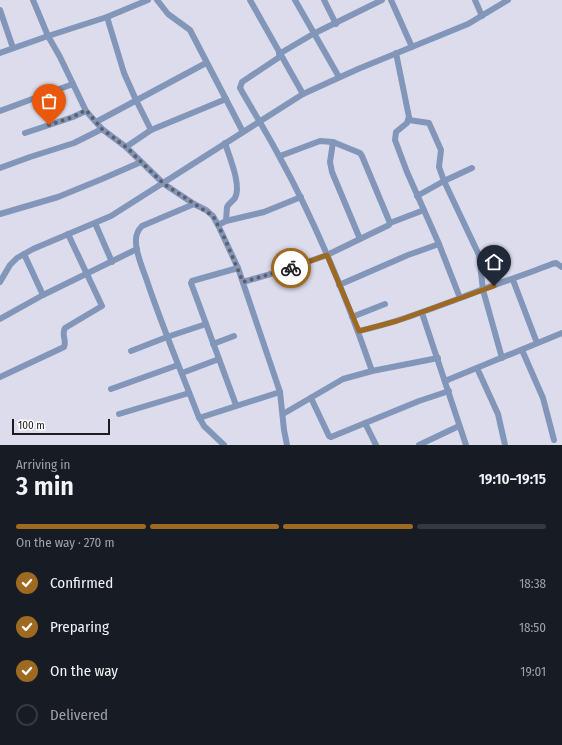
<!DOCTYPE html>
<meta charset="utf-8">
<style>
body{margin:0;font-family:"Fira Sans Condensed",sans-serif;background:#20242c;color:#f1f3f6;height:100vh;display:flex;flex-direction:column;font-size:15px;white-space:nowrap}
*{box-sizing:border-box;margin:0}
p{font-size:13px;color:#9ea1a6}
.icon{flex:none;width:22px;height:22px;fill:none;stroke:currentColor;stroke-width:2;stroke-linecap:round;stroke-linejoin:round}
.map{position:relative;height:445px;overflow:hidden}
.sheet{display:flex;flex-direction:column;background:#171b24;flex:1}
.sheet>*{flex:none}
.scale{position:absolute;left:12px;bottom:10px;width:98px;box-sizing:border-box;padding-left:4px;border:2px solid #1c1b21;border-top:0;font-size:11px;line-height:14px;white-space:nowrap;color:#1c1b21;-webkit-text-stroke:3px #fff;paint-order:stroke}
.pin{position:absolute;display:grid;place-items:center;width:34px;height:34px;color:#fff;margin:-41px -17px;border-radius:50% 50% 50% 0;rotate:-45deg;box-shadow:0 0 4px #0007}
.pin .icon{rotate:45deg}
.courier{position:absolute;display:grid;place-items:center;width:40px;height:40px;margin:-20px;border:3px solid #9e6a21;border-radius:50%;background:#fff;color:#222;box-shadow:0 1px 5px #0007}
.overview em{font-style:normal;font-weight:600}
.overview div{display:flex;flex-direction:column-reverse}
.overview{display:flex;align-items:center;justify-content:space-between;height:68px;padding:0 16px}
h1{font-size:26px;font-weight:600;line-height:30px}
.bar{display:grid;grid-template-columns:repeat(4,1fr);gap:6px 4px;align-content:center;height:48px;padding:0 16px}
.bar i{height:5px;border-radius:3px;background:#363941}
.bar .active{background:#9e6a21}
.bar p{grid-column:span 4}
ol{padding:0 16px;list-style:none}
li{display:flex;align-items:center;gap:12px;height:44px}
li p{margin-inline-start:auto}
li .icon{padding:4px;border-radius:50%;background:#9e6a21;color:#fff;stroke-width:4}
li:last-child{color:#9ea1a6}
li i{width:22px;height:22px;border:2px solid #363941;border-radius:50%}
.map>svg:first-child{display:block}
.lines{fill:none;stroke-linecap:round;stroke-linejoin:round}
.street{stroke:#8296b9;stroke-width:6}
.done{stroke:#605f68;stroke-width:4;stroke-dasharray:0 7.2}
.route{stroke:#9e6a21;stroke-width:5}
</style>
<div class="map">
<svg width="562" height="445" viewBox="0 0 562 445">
<rect width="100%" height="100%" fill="#dddcec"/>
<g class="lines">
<g class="street">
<path d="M33,0L48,36L60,57L86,111L102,129L126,147L164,184L194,204L206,210L213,216L218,225L238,268L280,392L284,430L287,445"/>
<path d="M157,0L168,14L190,30L243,132"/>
<path d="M250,0L303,94"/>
<path d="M295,0L339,77"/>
<path d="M324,0L336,24"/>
<path d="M391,0L412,47"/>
<path d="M475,0L482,16"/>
<path d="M0,10L13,48"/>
<path d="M107,17L124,73L136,100L151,130"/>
<path d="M0,53L48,36L107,17L148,0"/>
<path d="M396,53L409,117L407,123L396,132L395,140L407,172L439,244L460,298"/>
<path d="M279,54L313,34L382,0"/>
<path d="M281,56L242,82L240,88C253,111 267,133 279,156C316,223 347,299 372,371"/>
<path d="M0,111L73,84"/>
<path d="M409,120L429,123L441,150L439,167L444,181L479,255L483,290L502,358"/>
<path d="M96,122L206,63"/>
<path d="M25,133L73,117L86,111"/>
<path d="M333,142L330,162L332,172L360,239"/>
<path d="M126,147L151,130L226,99"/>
<path d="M280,156L320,141L333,142L360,153L362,156L390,223"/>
<path d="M0,168L30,157L74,143L102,129"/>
<path d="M417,196L444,181L472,168"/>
<path d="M194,204L142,226C138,230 136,235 136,240C135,252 143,269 147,281C162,326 181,371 198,415L204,426L224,445"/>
<path d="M0,214L58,197L102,179L141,162"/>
<path d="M226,221L264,212L301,197"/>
<path d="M95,223L112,262"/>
<path d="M218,225L226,221L227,207C229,203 233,201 235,198C242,186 229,156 225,143"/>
<path d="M24,254L43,295"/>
<path d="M513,280L537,343"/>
<path d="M0,282L10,265L17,258L33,249L111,216L303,94L358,69L468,24L508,0"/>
<path d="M243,282L291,268L327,255L389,225L390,223L424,210"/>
<path d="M339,285L408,255L439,244"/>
<path d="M422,313L466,445"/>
<path d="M352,317L385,304"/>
<path d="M0,319L43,295L137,249"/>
<path d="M359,331C395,323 428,310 463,297C492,285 522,276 552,264L556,263L562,267"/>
<path d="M213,344L234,336"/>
<path d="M522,350L543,398L554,440"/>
<path d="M131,351L167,337L206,324"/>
<path d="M477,368L498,414L505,445"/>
<path d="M182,373L219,359"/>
<path d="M0,377L64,347C67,340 61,335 65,328L102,306L68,234"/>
<path d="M445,381L562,333"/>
<path d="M111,389L178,365"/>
<path d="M311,398L329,436L331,437L419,401L449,391"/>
<path d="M236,405L191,283L192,281L238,268"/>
<path d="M119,414L189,393"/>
<path d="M283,414L343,379L372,371L438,358"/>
<path d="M199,418L280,392"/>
<path d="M365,423L376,445"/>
<path d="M419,445L459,426"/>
</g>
</g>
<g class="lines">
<path class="done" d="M49,125L73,117L86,110L102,129L126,147L164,184L213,216L225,239L243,282L291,268"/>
<path class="route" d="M291,268L327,255L359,331L397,321L494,286"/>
</g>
</svg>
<div class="scale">100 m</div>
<div class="pin" style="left:49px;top:125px;background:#ea580c"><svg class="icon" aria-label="bag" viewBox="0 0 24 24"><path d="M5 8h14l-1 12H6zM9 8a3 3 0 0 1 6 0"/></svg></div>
<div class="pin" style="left:494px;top:286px;background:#1f2937"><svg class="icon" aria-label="home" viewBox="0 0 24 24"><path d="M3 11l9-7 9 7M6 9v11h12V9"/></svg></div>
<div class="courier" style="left:291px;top:268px"><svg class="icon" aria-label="bike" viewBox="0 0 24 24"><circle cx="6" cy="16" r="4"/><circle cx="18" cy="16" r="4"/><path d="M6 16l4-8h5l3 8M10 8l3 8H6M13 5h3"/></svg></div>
</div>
<section class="sheet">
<div class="overview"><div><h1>3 min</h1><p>Arriving in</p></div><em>19:10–19:15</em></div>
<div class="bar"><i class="active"></i><i class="active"></i><i class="active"></i><i></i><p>On the way · 270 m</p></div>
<ol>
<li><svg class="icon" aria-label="check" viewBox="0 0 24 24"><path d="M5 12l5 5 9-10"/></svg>Confirmed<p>18:38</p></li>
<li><svg class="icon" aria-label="check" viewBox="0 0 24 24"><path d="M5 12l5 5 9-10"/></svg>Preparing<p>18:50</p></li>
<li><svg class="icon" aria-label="check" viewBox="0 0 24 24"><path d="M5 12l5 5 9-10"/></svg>On the way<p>19:01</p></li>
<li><i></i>Delivered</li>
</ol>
</section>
